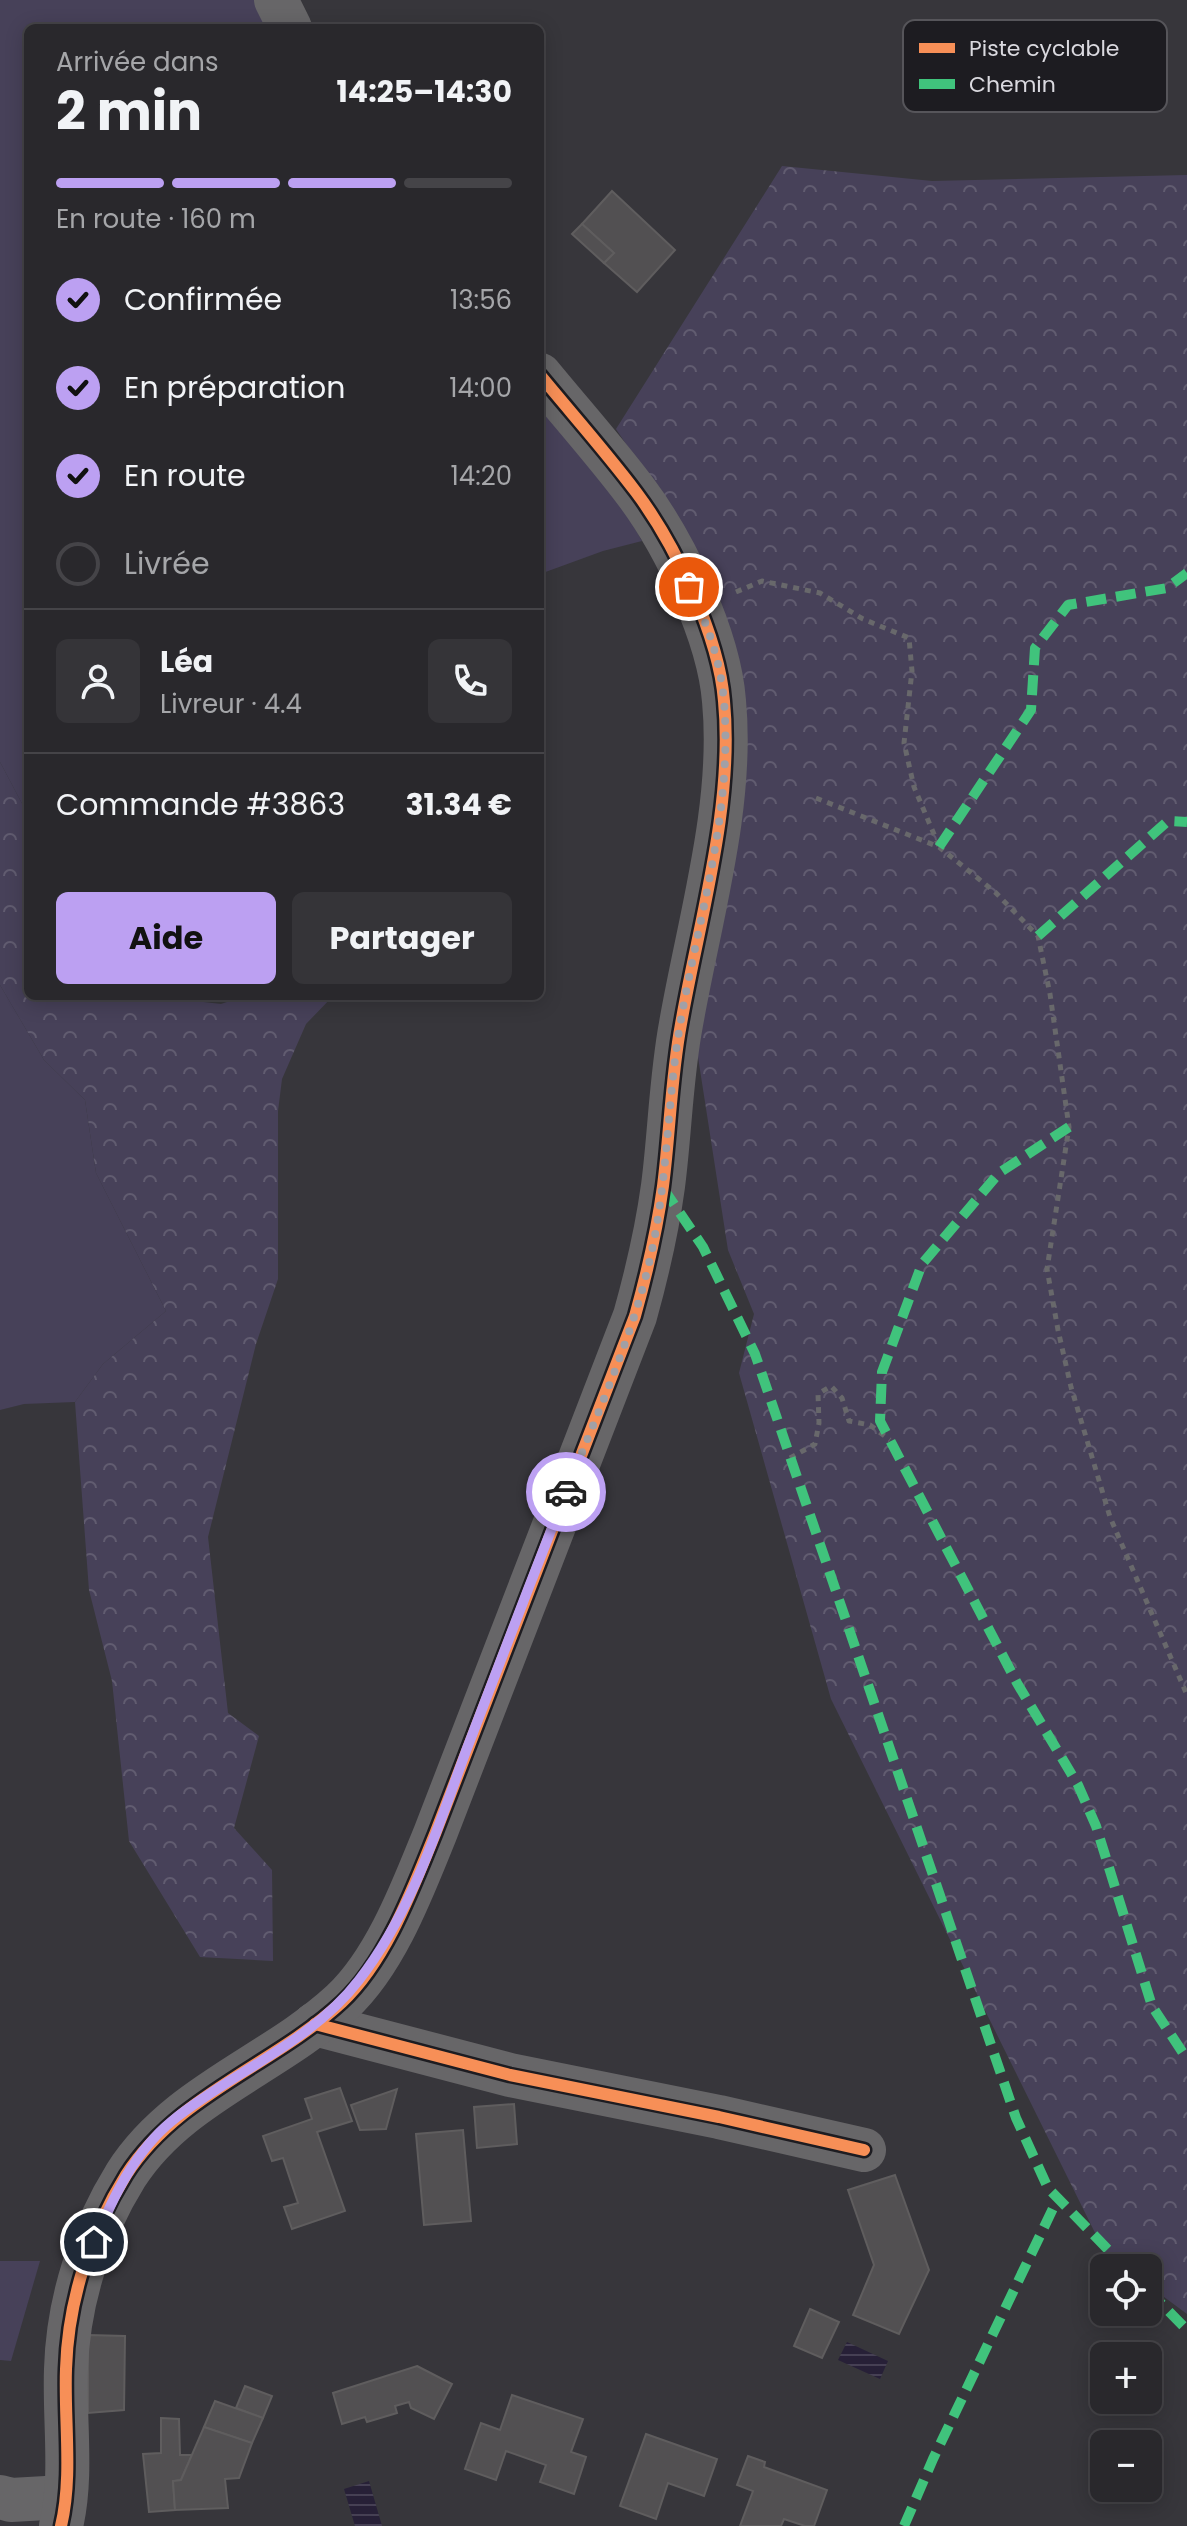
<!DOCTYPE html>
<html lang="fr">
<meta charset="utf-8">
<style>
body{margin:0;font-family:Poppins,sans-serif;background:#353438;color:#f1f3f6;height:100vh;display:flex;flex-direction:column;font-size:30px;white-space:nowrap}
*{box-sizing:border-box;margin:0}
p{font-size:26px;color:#a5a6a9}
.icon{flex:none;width:44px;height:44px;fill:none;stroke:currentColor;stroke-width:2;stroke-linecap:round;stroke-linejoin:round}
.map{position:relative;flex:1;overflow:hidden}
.panel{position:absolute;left:24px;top:24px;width:520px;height:976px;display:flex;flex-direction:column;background:#29282c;border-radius:12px;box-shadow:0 4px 20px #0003,0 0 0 2px #454448}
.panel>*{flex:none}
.tools{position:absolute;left:1090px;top:2254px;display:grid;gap:16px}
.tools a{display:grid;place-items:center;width:72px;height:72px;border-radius:12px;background:#29282c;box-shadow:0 4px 20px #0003,0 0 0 2px #454448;font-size:40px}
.pin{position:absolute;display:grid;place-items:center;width:68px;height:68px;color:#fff;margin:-34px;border:4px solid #fff;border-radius:50%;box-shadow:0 2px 8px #0007}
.courier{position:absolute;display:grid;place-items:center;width:80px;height:80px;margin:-40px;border:6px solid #bca0f2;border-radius:50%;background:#fff;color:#222;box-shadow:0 2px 10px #0007}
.overview em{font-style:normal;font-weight:700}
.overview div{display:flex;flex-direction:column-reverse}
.overview{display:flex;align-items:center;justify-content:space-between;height:136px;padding:0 32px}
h1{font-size:52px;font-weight:700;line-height:60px}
.bar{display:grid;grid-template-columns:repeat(4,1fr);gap:12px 8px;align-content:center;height:96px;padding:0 32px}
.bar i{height:10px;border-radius:6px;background:#454448}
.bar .current{background:#bca0f2}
.bar p{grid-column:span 4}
.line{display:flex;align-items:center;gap:20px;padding:0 32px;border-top:2px solid #454448}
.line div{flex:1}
.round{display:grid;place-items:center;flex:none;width:84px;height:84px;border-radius:12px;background:#353438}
ol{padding:0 32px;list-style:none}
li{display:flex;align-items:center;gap:24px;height:88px}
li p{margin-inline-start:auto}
li .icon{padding:8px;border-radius:50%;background:#bca0f2;color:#111;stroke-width:4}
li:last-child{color:#a5a6a9}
li i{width:44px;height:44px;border:4px solid #454448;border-radius:50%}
.cta{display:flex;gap:16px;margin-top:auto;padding:16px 32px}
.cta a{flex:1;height:92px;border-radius:12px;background:#bca0f2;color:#111;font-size:32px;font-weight:700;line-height:92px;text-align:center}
.cta a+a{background:#353438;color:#f1f3f6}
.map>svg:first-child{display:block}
.grass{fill:#474159}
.forest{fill:url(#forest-crowns)}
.water{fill:url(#water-rules)}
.building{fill:#525052;stroke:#5f5d5e;stroke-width:2}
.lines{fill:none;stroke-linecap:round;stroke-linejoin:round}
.path{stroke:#68686b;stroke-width:5;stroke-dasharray:6 6;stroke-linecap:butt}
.minor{stroke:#676668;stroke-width:44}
.quiet{stroke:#40c37c;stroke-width:10;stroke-dasharray:20 10;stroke-linecap:butt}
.cycleway-casing{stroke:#1d1c21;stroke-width:17}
.cycleway{stroke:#f78f57;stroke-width:12}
.done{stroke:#a1a0a6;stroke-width:8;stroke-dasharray:0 14.4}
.route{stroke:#bca0f2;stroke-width:10}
.key{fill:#1d1c21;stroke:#56555a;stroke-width:2}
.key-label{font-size:22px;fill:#dad9df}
</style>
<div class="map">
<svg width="1187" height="2526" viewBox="0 0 1187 2526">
<defs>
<pattern id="forest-crowns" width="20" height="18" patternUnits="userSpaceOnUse" patternTransform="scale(2)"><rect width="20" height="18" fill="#474159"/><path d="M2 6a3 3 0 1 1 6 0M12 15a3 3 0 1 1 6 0" fill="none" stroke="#615c70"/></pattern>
<pattern id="water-rules" width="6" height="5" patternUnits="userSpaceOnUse" patternTransform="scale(2)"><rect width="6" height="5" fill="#272037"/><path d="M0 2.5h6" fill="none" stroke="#464054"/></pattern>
</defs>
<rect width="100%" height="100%" fill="#37363b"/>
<g class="grass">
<path d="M0,0H265L277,28H28V815L0,762Z"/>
<path d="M540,399L607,478L642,541L603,551L540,574Z"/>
<path d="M0,985L44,1060L85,1100L96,1173L166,1311L103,1364L75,1402L24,1404L0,1410Z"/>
<path d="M0,2261H40L11,2361L0,2360Z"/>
</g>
<g class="forest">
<path d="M782,166L932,181L1187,175V2314L1148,2285V2268H1126L1105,2253L831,1699L739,1373L754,1314L728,1250L696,1044L737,783L652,483L616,429Z"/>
<path d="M0,762L28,815V996H150L221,1004L245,996H333L306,1024L282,1079L278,1111V1279L256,1344L208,1537L228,1713L259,1736L234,1828L272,1870L273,1961L200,1957L129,1841L112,1681L89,1590L75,1402L103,1364L166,1311L96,1173L85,1100L44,1060L0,985Z"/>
</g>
<g class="water">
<path d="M847,2342L888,2361L880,2379L838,2360Z"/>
<path d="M369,2481L382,2526H355L344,2489Z"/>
</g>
<g class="building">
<path d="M612,191L675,250L637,292L604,263L614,253L582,224Z"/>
<path d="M582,224L614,253L604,263L572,234Z"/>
<path d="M340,2088L352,2121L317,2132L345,2211L292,2229L284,2207L298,2203L283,2158L272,2161L263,2136L312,2119L305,2099Z"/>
<path d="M397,2089L386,2129L360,2130L351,2105Z"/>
<path d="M514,2104L517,2144L477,2148L474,2107Z"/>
<path d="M463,2130L471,2221L424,2225L416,2134Z"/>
<path d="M895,2175L929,2270L899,2334L853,2315L874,2265L848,2190Z"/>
<path d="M810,2309L839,2322L822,2358L794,2346Z"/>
<path d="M88,2335L125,2336L124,2410L88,2413Z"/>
<path d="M417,2366L452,2384L434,2419L411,2408L409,2402L395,2406L397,2413L367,2422L365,2417L342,2424L333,2393Z"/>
<path d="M245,2386L272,2396L263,2418L236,2408Z"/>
<path d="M512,2395L583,2419L571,2452L586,2457L574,2494L540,2482L546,2465L506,2451L496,2480L465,2469L481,2423L500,2430Z"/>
<path d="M215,2401L263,2418L252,2443L204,2427Z"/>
<path d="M161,2418L179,2419L180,2455H192L181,2480L173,2481L175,2510L149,2512L143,2454L161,2453Z"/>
<path d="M204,2427L252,2443L239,2478L225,2479L228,2508L175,2510L173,2481L181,2480Z"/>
<path d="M646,2434L717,2459L704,2496L668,2483L656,2519L620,2506Z"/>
<path d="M748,2456L765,2462L764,2467L827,2490L814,2526H805L784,2519L781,2526H740L753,2491L737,2485Z"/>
</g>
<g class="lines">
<g class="path">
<path d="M736,592L762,581L820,593L863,619L909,638L912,671L904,743L914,787L939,846"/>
<path d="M816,798L939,847L995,892L1038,936L1050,994L1069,1127L1047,1269L1058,1330L1071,1387L1110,1517L1187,1695"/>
<path d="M790,1458L815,1444L819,1423L818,1394L831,1386L842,1398L849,1421L870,1425L890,1440"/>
</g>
<g class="minor">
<path d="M276,0L290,28"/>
<path d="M315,2024L510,2075L719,2117L864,2150"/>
<path d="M0,2497L11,2500L64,2497"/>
<path d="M61,2526C73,2476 64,2420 66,2369C68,2301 90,2233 126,2175C177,2095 274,2065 342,2002C386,1961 413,1888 435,1834L635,1316C647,1273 657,1230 663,1186C670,1132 671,1077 681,1024C699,921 734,806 724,701C719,636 675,544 636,492C606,452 572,414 540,375"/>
</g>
<g class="quiet">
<path d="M939,847L1031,710L1035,648L1068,605L1167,588L1187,573"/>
<path d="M1038,936L1168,821L1187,822"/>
<path d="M1069,1127L999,1173L922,1264L882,1372L880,1421L1017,1683L1078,1785L1096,1826L1152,2006L1187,2059"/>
<path d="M663,1188L703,1247L755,1354L1016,2118L1048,2188L1126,2268"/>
<path d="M1148,2290L1187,2330"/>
<path d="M904,2526L933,2459L1058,2198"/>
</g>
<defs>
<g id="cycleway">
<path d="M315,2024L510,2075L719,2117L864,2150"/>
<path d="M61,2526C73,2476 64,2420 66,2369C68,2301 90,2233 126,2175C177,2095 274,2065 342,2002C386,1961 413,1888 435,1834L635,1316C647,1273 657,1230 663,1186C670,1132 671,1077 681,1024C699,921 734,806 724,701C719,636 675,544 636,492C606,452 572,414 540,375"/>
</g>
</defs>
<use href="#cycleway" class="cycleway-casing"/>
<use href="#cycleway" class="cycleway"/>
</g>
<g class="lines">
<path class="done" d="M566,1492C596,1416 632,1339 650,1259C668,1182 667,1102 680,1025C698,919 733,811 724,702C721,663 707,621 689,587"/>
<path class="route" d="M94,2242C113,2198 134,2152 172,2121C232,2072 311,2043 359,1980C411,1913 437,1830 466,1751C499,1665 532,1578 566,1492"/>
</g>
<rect x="903" y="20" width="264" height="92" rx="12" class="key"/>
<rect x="919" y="43" width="36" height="10" fill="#f78f57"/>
<rect x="919" y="79" width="36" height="10" fill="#40c37c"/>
<g class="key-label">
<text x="969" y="56">Piste cyclable</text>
<text x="969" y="92">Chemin</text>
</g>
</svg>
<div class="tools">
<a><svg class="icon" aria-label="locate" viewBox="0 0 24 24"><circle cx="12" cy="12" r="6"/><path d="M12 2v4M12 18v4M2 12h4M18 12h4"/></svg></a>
<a>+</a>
<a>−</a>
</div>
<div class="pin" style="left:689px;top:587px;background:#ea580c"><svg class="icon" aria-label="bag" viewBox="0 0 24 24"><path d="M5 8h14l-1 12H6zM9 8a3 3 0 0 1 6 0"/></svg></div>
<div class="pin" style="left:94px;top:2242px;background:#1f2937"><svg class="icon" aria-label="home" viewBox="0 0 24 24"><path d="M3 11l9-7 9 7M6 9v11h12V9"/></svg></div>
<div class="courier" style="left:566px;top:1492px"><svg class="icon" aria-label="car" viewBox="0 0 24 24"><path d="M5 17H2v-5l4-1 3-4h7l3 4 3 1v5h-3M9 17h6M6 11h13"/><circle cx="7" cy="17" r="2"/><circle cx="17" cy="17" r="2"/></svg></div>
<section class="panel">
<div class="overview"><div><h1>2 min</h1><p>Arrivée dans</p></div><em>14:25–14:30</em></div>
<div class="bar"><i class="current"></i><i class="current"></i><i class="current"></i><i></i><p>En route · 160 m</p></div>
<ol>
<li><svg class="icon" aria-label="check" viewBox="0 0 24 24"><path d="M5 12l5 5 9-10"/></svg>Confirmée<p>13:56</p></li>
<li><svg class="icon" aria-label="check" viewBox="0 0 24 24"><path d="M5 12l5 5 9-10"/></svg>En préparation<p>14:00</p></li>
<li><svg class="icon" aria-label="check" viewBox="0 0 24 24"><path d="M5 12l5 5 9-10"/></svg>En route<p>14:20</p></li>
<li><i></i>Livrée</li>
</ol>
<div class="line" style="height:144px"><a class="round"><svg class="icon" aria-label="person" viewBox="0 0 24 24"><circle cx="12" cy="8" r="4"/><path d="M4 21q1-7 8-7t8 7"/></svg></a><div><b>Léa</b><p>Livreur · 4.4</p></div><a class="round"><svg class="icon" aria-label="phone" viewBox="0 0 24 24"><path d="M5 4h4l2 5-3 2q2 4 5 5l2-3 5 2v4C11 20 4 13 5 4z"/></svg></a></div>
<div class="line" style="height:104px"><div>Commande #3863</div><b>31.34 €</b></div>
<div class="cta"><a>Aide</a><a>Partager</a></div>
</section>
</div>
